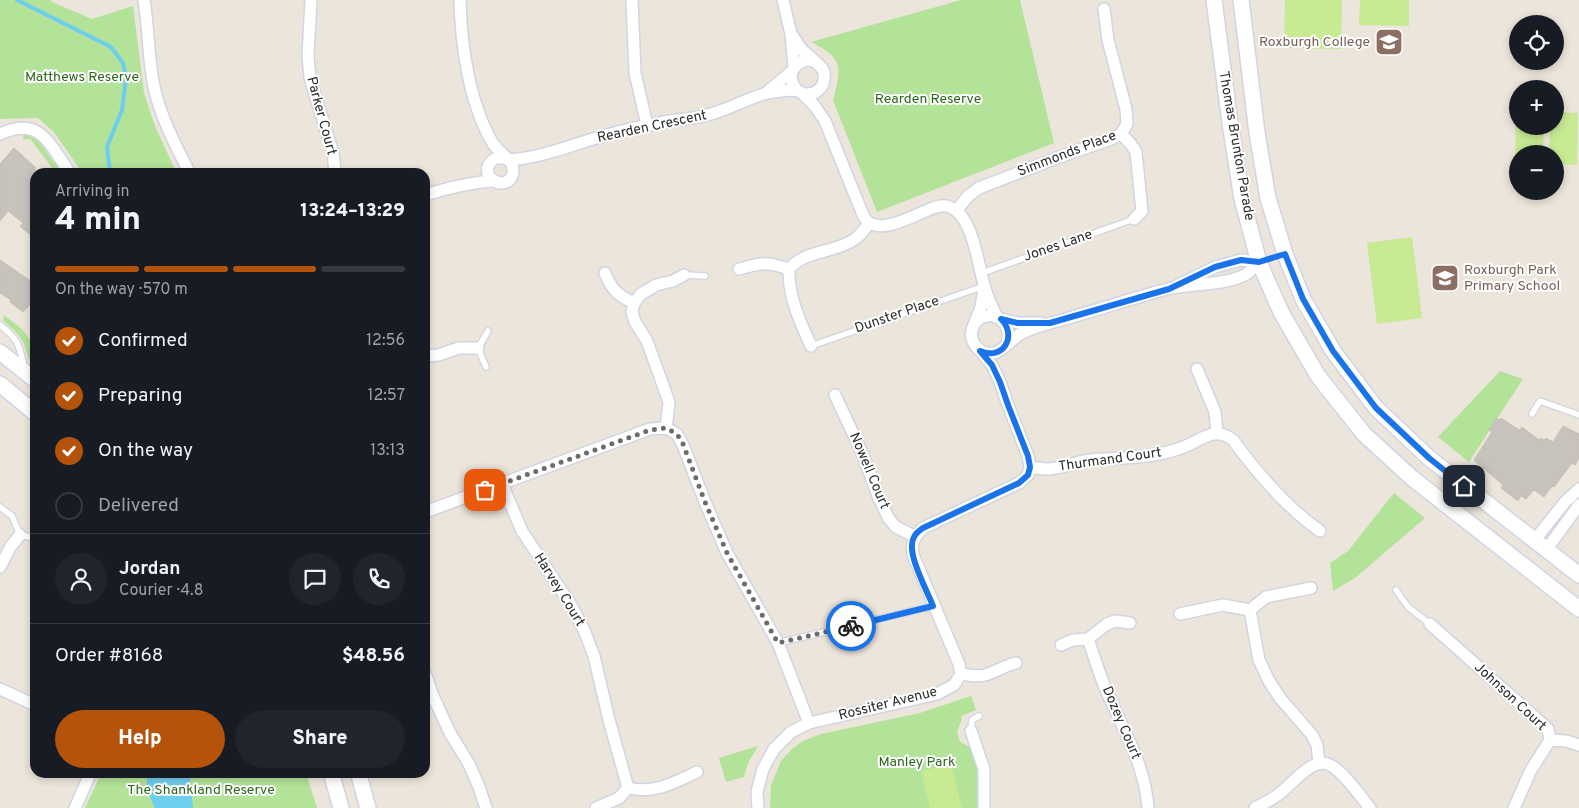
<!DOCTYPE html>
<meta charset="utf-8">
<style>
body{margin:0;font-family:Overpass,sans-serif;background:#20242c;color:#f1f3f6;height:100vh;display:flex;flex-direction:column;font-size:19px;white-space:nowrap}
*{box-sizing:border-box;margin:0}
p{font-size:16px;color:#9ea1a6}
.icon{flex:none;width:28px;height:28px;fill:none;stroke:currentColor;stroke-width:2;stroke-linecap:round;stroke-linejoin:round}
.map{position:relative;flex:1;overflow:hidden}
.side{position:absolute;left:30px;top:168px;width:400px;height:610px;display:flex;flex-direction:column;background:#171b24;border-radius:15px;box-shadow:0 2px 8px #0003}
.side>*{flex:none}
.controls{position:absolute;left:1509px;top:15px;display:grid;gap:10px}
.controls a{display:grid;place-items:center;width:55px;height:55px;border-radius:50%;background:#171b24;box-shadow:0 2px 8px #0003;font-size:25px}
.pin{position:absolute;display:grid;place-items:center;width:42px;height:42px;color:#fff;margin:-21px;border-radius:10px;box-shadow:0 2px 8px #0006}
.courier{position:absolute;display:grid;place-items:center;width:50px;height:50px;margin:-25px;border:4px solid #1a73e8;border-radius:50%;background:#fff;color:#222;box-shadow:0 1px 6px #0007}
.headline em{font-style:normal;font-weight:800}
.headline div{display:flex;flex-direction:column-reverse}
.headline{display:flex;align-items:center;justify-content:space-between;height:85px;padding:0 25px}
h1{font-size:32px;font-weight:800;line-height:38px}
.bar{display:grid;grid-template-columns:repeat(4,1fr);gap:8px 5px;align-content:center;height:60px;padding:0 25px}
.bar i{height:6px;border-radius:4px;background:#363941}
.bar .current{background:#b45309}
.bar p{grid-column:span 4}
.line{display:flex;align-items:center;gap:12px;padding:0 25px;border-top:1px solid #363941}
.line div{flex:1}
.round{display:grid;place-items:center;flex:none;width:52px;height:52px;border-radius:26px;background:#20242c}
ol{padding:0 25px;list-style:none}
li{display:flex;align-items:center;gap:15px;height:55px}
li p{margin-inline-start:auto}
li .icon{padding:5px;border-radius:50%;background:#b45309;color:#fff;stroke-width:4}
li:last-child{color:#9ea1a6}
li i{width:28px;height:28px;border:2px solid #363941;border-radius:50%}
.primary-button{display:flex;gap:10px;margin-top:auto;padding:10px 25px}
.primary-button a{flex:1;height:58px;border-radius:30px;background:#b45309;color:#fff;font-size:20px;font-weight:800;line-height:58px;text-align:center}
.primary-button a+a{background:#20242c;color:#f1f3f6}
.map>svg:first-child{display:block}
.green{fill:#b2e398}
.pitch{fill:#c7ea93}
.water{fill:#6eceee}
.lines{fill:none;stroke-linecap:round;stroke-linejoin:round}
.stream{stroke:#6eceee;stroke-width:4}
.building{fill:#c7c2bb;stroke:#c7c0b5}
.lane-casing{stroke:#d1d4e3;stroke-width:8}
.street-casing{stroke:#d1d4e3;stroke-width:14}
.secondary-casing{stroke:#d1d4e3;stroke-width:18}
.lane{stroke:#fff;stroke-width:5.5}
.street{stroke:#fff;stroke-width:11}
.secondary{stroke:#fff;stroke-width:15}
.done{stroke:#6e6b68;stroke-width:5;stroke-dasharray:0 9}
.route{stroke:#1a73e8;stroke-width:6}
.labels{text-anchor:middle;dominant-baseline:central;stroke-width:4;stroke-linejoin:round;paint-order:stroke}
.education-label{font-size:14px;fill:#785e54;stroke:#fff;text-anchor:end}
.park-label{font-size:14px;fill:#2b661a;stroke:#fff}
.street-label{font-size:14px;fill:#2a2a2a;stroke:#fff}
</style>
<div class="map">
<svg width="1579" height="808" viewBox="0 0 1579 808">
<rect width="100%" height="100%" fill="#ece5db"/>
<g class="green">
<path d="M0,0H51L52,2L92,19L133,6L144,93L155,126L176,172H82L53,131L38,118L0,119Z"/>
<path d="M961,0H1020L1054,143L877,212L833,100C842,66 843,58 811,42Z"/>
<path d="M24,134L38,140L61,172H55L32,141L30,139H23Z"/>
<path d="M4,315L22,329L30,340L35,362V370C28,362 28,354 24,344C20,334 11,328 3,320Z"/>
<path d="M1500,371L1523,379L1469,462L1438,437Z"/>
<path d="M1394,493L1425,518L1355,578L1333,591L1330,563L1348,551Z"/>
<path d="M971,696L976,710L961,716L962,719L957,731L960,742L972,748L979,773V808H770L771,785L781,761L792,749L803,741L821,734L920,713Z"/>
<path d="M758,746L748,763L744,777L726,782L719,758Z"/>
<path d="M102,772L306,773L317,808H85Z"/>
</g>
<g class="pitch">
<path d="M1285,0H1342L1341,49L1284,48Z"/>
<path d="M1360,0H1409V26L1359,25Z"/>
<path d="M1516,111L1518,126H1544L1543,154H1518L1517,164H1515Z"/>
<path d="M1555,112L1578,113L1577,165L1555,164V154H1549L1550,126H1555Z"/>
<path d="M1412,237L1422,318L1377,324L1367,243Z"/>
<path d="M951,764L962,808H930L921,771Z"/>
</g>
<path class="water" d="M148,772L194,773L190,779L193,808H155C150,798 144,784 148,772Z"/>
<g class="lines">
<path class="stream" d="M17,0L111,47L123,63L126,78L122,110L107,147L110,172"/>
</g>
<g class="building">
<path d="M14,148L35,167V239L20,226L23,223L8,211L0,221V164Z"/>
<path d="M0,260L35,284V295L31,299L33,301L23,312L10,302L11,300L0,293Z"/>
<path d="M1496,418L1500,420L1501,418L1519,430L1522,427L1539,440L1540,438L1544,440L1546,438L1553,442L1563,426L1579,434V458L1575,465L1572,463L1554,487L1552,486L1544,497L1534,490L1526,499L1521,496L1518,501L1501,488L1503,485L1474,460L1492,432L1489,430Z"/>
</g>
<g class="lines">
<defs>
<g id="lane">
<path d="M982,273L1134,219"/>
<path d="M684,275L705,276"/>
<path d="M0,325C18,339 19,344 24,366"/>
<path d="M811,346L984,286"/>
<path d="M486,367L478,348L488,331"/>
<path d="M1532,414L1540,401L1579,415"/>
<path d="M0,507L12,516L20,535L35,538"/>
<path d="M1396,590L1408,607L1430,624"/>
<path d="M778,643L933,606"/>
<path d="M971,731L972,720L979,716"/>
</g>
<g id="street">
<path d="M144,0C149,30 148,62 155,91C162,120 176,146 189,172"/>
<path d="M311,0L308,56L310,78L333,153L335,172"/>
<path d="M460,0C461,45 469,102 492,142C497,151 508,157 512,164C513,168 514,172 512,176C502,195 473,171 496,158H506"/>
<path d="M632,0L635,73L647,125"/>
<path d="M783,0L791,34L794,68"/>
<path d="M792,35L802,50L816,62"/>
<path d="M766,93L791,72"/>
<path d="M803,94L814,105L825,121L863,215C865,218 867,222 870,223C885,232 913,216 928,210C935,207 943,204 950,207C973,216 978,264 984,285C987,296 992,307 997,317"/>
<path d="M0,134C40,116 49,143 69,172"/>
<path d="M1121,134L1130,143L1136,152L1142,211L1134,219"/>
<path d="M508,160C541,158 571,145 603,136C625,130 647,125 670,121C683,119 698,118 711,114C729,109 746,99 764,94C773,92 789,89 798,91C800,92 803,93 805,94C814,95 823,89 824,80C825,75 824,70 820,66C805,49 779,73 798,91"/>
<path d="M425,195C448,188 471,182 495,181"/>
<path d="M957,210L968,196L979,188L1054,159L1111,139L1121,134L1127,124L1126,109L1108,40L1104,9"/>
<path d="M739,269C761,263 766,261 789,269"/>
<path d="M605,273C612,290 617,295 634,303"/>
<path d="M1178,285L1215,267L1241,260L1259,262"/>
<path d="M1001,319L1018,323H1041"/>
<path d="M975,322L981,307L984,287"/>
<path d="M1007,344C1015,316 982,306 973,327C967,340 979,356 994,353C1005,350 1012,338 1022,333C1033,328 1046,324 1058,321C1094,311 1130,299 1167,289C1192,283 1221,286 1245,275C1250,272 1255,266 1259,262"/>
<path d="M811,346C800,322 788,296 789,269C804,251 830,253 850,242C859,238 864,230 869,223"/>
<path d="M425,356L438,355L459,348H478"/>
<path d="M1197,369L1215,412L1217,433"/>
<path d="M835,395L863,455L878,496L889,519L896,527L914,536"/>
<path d="M666,428L669,402L647,341L635,322L632,312L634,303L641,294L656,285L673,281L684,275"/>
<path d="M1030,467C1036,468 1043,469 1049,469C1063,468 1076,462 1090,460C1121,457 1151,459 1181,448C1201,441 1213,425 1233,440C1257,473 1286,507 1320,531"/>
<path d="M502,484L522,531L571,605L584,630L594,656L609,720L628,788"/>
<path d="M425,512L650,429L666,428L677,434L683,445L705,502L727,553L778,643L809,723"/>
<path d="M1534,541L1565,502L1579,489"/>
<path d="M1546,550L1579,505"/>
<path d="M0,567L11,546L20,535"/>
<path d="M1250,610L1259,660L1269,681L1280,698L1312,735L1317,745L1319,763"/>
<path d="M1250,610L1266,597L1311,588"/>
<path d="M1180,614L1223,605L1250,610"/>
<path d="M1430,624L1548,729L1550,740L1531,770L1514,808"/>
<path d="M1088,639C1094,656 1099,673 1106,690C1123,729 1145,765 1148,808"/>
<path d="M1061,645L1073,640L1088,639L1107,624L1115,621L1130,623"/>
<path d="M425,673L433,696L450,733L469,764L479,787L486,808"/>
<path d="M961,674C968,675 977,677 985,675C996,672 1003,666 1016,663"/>
<path d="M0,689L35,705"/>
<path d="M971,731L984,769V808"/>
<path d="M1550,740L1566,741L1579,745"/>
<path d="M628,788C655,794 673,783 697,772"/>
<path d="M75,808L91,772"/>
<path d="M596,808L619,798L628,788"/>
<path d="M758,808L757,792L763,769L774,749L791,732L809,723L937,694L954,685L961,674L959,664L913,555C911,543 914,537 923,528L1019,483L1028,475L1030,467L1028,456L1008,405L1000,382L992,365L980,351"/>
<path d="M1255,808C1263,804 1271,800 1279,794C1292,785 1312,756 1330,765C1342,770 1361,797 1370,808"/>
</g>
<g id="secondary">
<path d="M1214,0L1230,123L1242,199L1259,262L1281,312L1318,376L1364,434L1412,478L1579,609"/>
<path d="M1241,0L1257,133L1268,198L1285,254L1303,299L1333,351L1376,408L1429,458L1579,575"/>
<path d="M0,352L35,380"/>
<path d="M0,384L35,413"/>
<path d="M331,772L341,808"/>
<path d="M358,772L368,808"/>
</g>
</defs>
<use href="#lane" class="lane-casing"/>
<use href="#street" class="street-casing"/>
<use href="#secondary" class="secondary-casing"/>
<use href="#lane" class="lane"/>
<use href="#street" class="street"/>
<use href="#secondary" class="secondary"/>
</g>
<g class="lines">
<path class="done" d="M485,490L650,430L666,428L677,434L683,444L705,502L727,553L778,643L851,626"/>
<path class="route" d="M851,626L933,606C927,590 905,552 914,537C916,533 920,530 923,528L1019,483L1028,475L1030,467L1028,456L1008,405L1000,382L992,365L980,351C1003,361 1018,336 1001,319L1018,323H1050L1169,289L1215,267L1241,260L1259,262L1285,254L1303,299L1333,351L1376,408L1429,458L1464,486"/>
</g>
<defs>
<symbol id="school-square" viewBox="-11 -11 22 22"><rect x="-9" y="-9" width="18" height="18" rx="4" fill="#8d6e63" stroke="#fff"/><path d="M0-5L7-2L0 1L-7-2ZM-4 1L0 2.5L4 1V4Q0 6-4 4Z" fill="#fff"/></symbol>
</defs>
<g fill-rule="evenodd">
<use href="#school-square" x="1373" y="26" width="32" height="32"/>
<use href="#school-square" x="1429" y="262" width="32" height="32"/>
</g>
<g class="labels">
<g class="education-label">
<text x="1370" y="42">Roxburgh College</text>
<text x="1464" y="270" text-anchor="start">Roxburgh Park<tspan x="1464" dy="16">Primary School</tspan></text>
</g>
<g class="park-label">
<text x="82" y="77">Matthews Reserve</text>
<text x="928" y="99">Rearden Reserve</text>
<text x="917" y="762">Manley Park</text>
<text x="201" y="790">The Shankland Reserve</text>
</g>
<g class="street-label">
<text transform="translate(321 116) rotate(75)">Parker Court</text>
<text transform="translate(652 127) rotate(-12)">Rearden Crescent</text>
<text transform="translate(1236 146) rotate(80)">Thomas Brunton Parade</text>
<text transform="translate(1067 154) rotate(-21)">Simmonds Place</text>
<text transform="translate(1058 246) rotate(-19)">Jones Lane</text>
<text transform="translate(897 315) rotate(-19)">Dunster Place</text>
<text transform="translate(1110 460) rotate(-8)">Thurmand Court</text>
<text transform="translate(869 471) rotate(67)">Nowell Court</text>
<text transform="translate(559 590) rotate(58)">Harvey Court</text>
<text transform="translate(1510 697) rotate(43)">Johnson Court</text>
<text transform="translate(888 704) rotate(-14)">Rossiter Avenue</text>
<text transform="translate(1121 723) rotate(67)">Dozey Court</text>
</g>
</g>
</svg>
<div class="controls">
<a><svg class="icon" aria-label="locate" viewBox="0 0 24 24"><circle cx="12" cy="12" r="6"/><path d="M12 2v4M12 18v4M2 12h4M18 12h4"/></svg></a>
<a>+</a>
<a>−</a>
</div>
<div class="pin" style="left:485px;top:490px;background:#ea580c"><svg class="icon" aria-label="bag" viewBox="0 0 24 24"><path d="M5 8h14l-1 12H6zM9 8a3 3 0 0 1 6 0"/></svg></div>
<div class="pin" style="left:1464px;top:486px;background:#1f2937"><svg class="icon" aria-label="home" viewBox="0 0 24 24"><path d="M3 11l9-7 9 7M6 9v11h12V9"/></svg></div>
<div class="courier" style="left:851px;top:626px"><svg class="icon" aria-label="bike" viewBox="0 0 24 24"><circle cx="6" cy="16" r="4"/><circle cx="18" cy="16" r="4"/><path d="M6 16l4-8h5l3 8M10 8l3 8H6M13 5h3"/></svg></div>
<section class="side">
<div class="headline"><div><h1>4 min</h1><p>Arriving in</p></div><em>13:24–13:29</em></div>
<div class="bar"><i class="current"></i><i class="current"></i><i class="current"></i><i></i><p>On the way · 570 m</p></div>
<ol>
<li><svg class="icon" aria-label="check" viewBox="0 0 24 24"><path d="M5 12l5 5 9-10"/></svg>Confirmed<p>12:56</p></li>
<li><svg class="icon" aria-label="check" viewBox="0 0 24 24"><path d="M5 12l5 5 9-10"/></svg>Preparing<p>12:57</p></li>
<li><svg class="icon" aria-label="check" viewBox="0 0 24 24"><path d="M5 12l5 5 9-10"/></svg>On the way<p>13:13</p></li>
<li><i></i>Delivered</li>
</ol>
<div class="line" style="height:90px"><a class="round"><svg class="icon" aria-label="person" viewBox="0 0 24 24"><circle cx="12" cy="8" r="4"/><path d="M4 21q1-7 8-7t8 7"/></svg></a><div><b>Jordan</b><p>Courier · 4.8</p></div><a class="round"><svg class="icon" aria-label="chat" viewBox="0 0 24 24"><path d="M4 5h16v11H9l-5 4z"/></svg></a><a class="round"><svg class="icon" aria-label="phone" viewBox="0 0 24 24"><path d="M5 4h4l2 5-3 2q2 4 5 5l2-3 5 2v4C11 20 4 13 5 4z"/></svg></a></div>
<div class="line" style="height:65px"><div>Order #8168</div><b>$48.56</b></div>
<div class="primary-button"><a>Help</a><a>Share</a></div>
</section>
</div>
